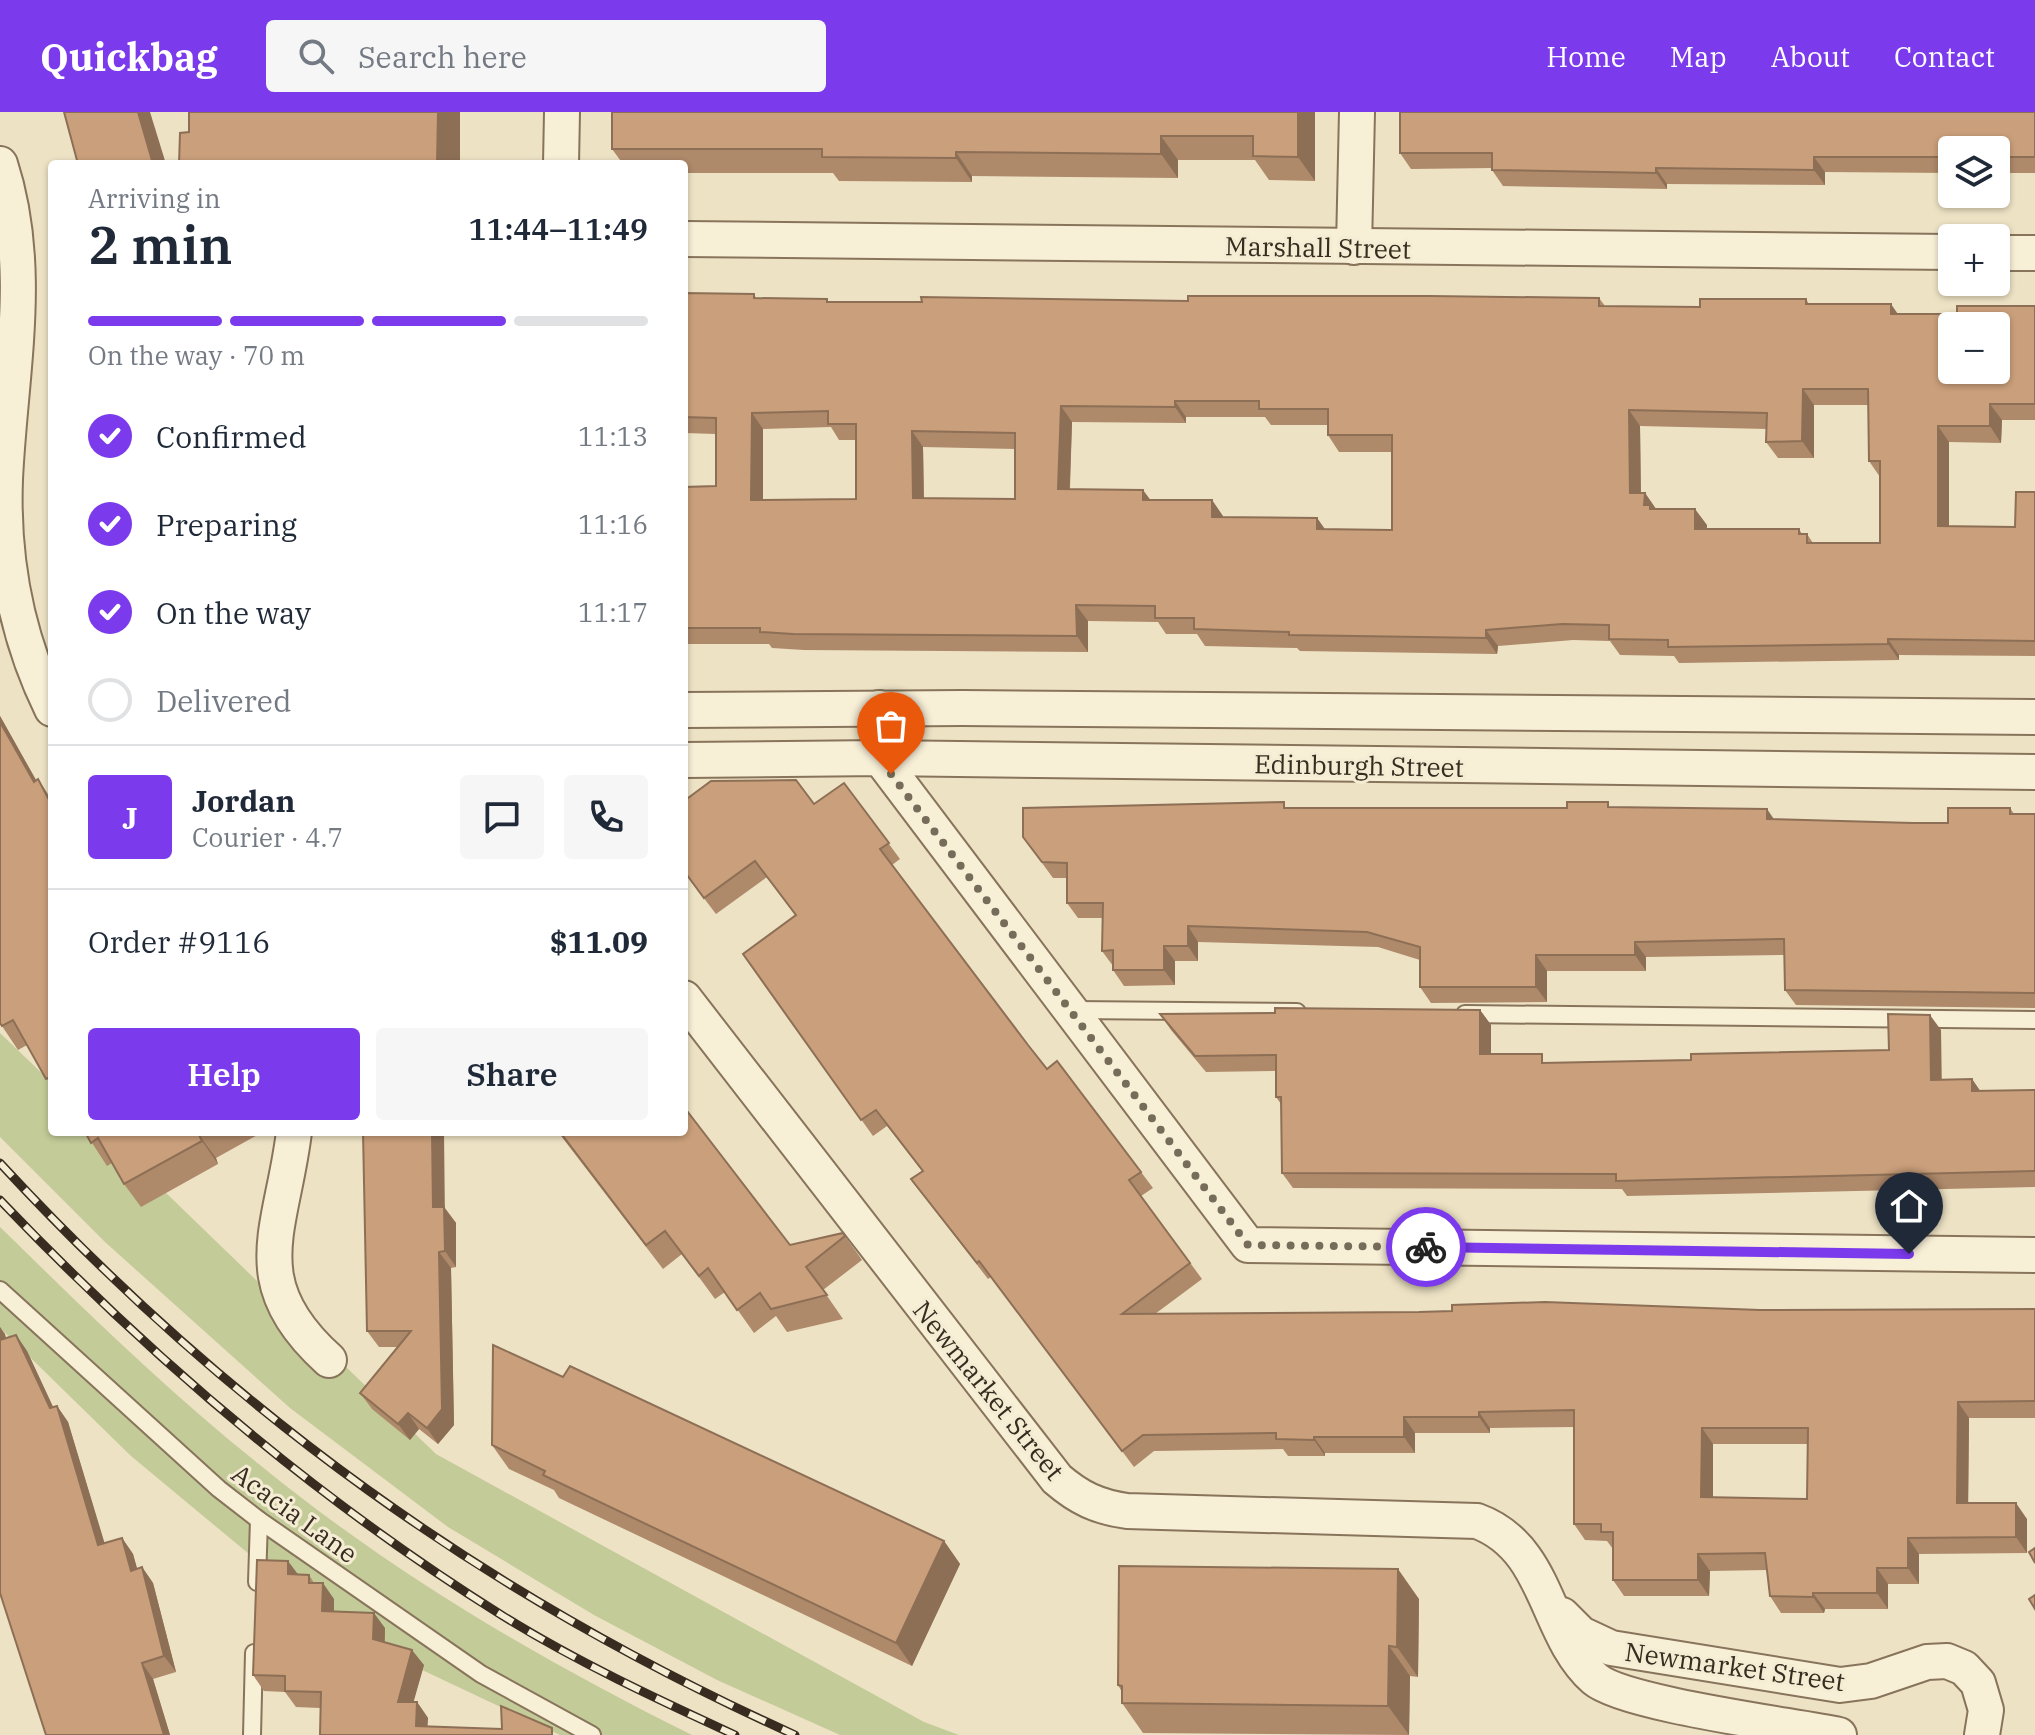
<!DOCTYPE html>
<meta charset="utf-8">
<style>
body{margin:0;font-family:"IBM Plex Serif",serif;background:#f6f6f7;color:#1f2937;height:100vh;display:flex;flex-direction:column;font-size:30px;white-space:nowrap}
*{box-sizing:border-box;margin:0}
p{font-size:26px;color:#747a83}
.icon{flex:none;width:44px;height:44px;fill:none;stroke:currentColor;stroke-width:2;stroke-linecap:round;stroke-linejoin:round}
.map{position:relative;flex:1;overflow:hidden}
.details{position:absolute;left:48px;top:48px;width:640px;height:976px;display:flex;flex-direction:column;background:#fff;border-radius:8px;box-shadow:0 2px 6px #0004}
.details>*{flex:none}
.tools{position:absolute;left:1938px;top:24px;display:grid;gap:16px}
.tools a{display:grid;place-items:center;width:72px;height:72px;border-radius:8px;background:#fff;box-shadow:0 2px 6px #0004;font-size:40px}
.pin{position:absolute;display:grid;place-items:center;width:68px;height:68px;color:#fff;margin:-82px -34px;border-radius:50% 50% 50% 0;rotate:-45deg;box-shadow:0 0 8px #0007}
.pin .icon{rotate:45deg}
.courier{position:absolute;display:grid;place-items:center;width:80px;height:80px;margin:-40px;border:6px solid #7c3aed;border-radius:50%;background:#fff;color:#222;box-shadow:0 2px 10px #0007}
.overview em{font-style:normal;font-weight:600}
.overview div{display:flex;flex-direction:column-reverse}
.overview{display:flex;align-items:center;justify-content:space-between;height:136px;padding:0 40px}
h1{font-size:52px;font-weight:600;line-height:60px}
.bar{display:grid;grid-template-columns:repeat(4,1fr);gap:12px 8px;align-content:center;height:96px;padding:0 40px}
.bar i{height:10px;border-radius:6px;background:#e0e1e3}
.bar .on{background:#7c3aed}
.bar p{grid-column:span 4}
.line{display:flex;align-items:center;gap:20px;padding:0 40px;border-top:2px solid #e0e1e3}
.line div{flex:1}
.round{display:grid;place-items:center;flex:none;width:84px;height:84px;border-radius:8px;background:#f6f6f7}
ol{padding:0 40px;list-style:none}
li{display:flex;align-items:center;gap:24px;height:88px}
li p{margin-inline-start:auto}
li .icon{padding:8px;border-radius:50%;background:#7c3aed;color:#fff;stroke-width:4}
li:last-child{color:#747a83}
li i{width:44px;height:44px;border:4px solid #e0e1e3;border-radius:50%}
.cta{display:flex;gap:16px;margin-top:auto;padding:16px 40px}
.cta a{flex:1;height:92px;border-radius:8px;background:#7c3aed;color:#fff;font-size:32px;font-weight:600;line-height:92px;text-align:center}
.cta a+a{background:#f6f6f7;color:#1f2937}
header{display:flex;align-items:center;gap:48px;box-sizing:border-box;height:112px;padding:0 40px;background:#7c3aed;color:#fff}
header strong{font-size:38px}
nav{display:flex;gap:44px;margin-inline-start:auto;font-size:28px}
.search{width:560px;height:72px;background:#f6f6f7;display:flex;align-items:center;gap:20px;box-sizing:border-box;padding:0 28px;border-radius:8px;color:#747a83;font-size:30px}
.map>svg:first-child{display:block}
.green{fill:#c3cb98}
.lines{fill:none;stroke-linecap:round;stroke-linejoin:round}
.lane-casing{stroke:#87745b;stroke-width:20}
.street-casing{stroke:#87745b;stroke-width:38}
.lane{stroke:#f8efd7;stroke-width:16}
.street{stroke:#f8efd7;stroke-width:34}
.rail-casing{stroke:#372c1f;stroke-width:9}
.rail{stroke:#f5ecd4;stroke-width:6;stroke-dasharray:18;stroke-linecap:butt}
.wall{fill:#ae896a;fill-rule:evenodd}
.shaded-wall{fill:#8d6f56}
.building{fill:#ca9f7b;stroke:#8d6f56;stroke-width:2;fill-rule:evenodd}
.done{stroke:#776c59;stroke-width:8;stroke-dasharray:0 14.4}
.route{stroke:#7c3aed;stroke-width:10}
.labels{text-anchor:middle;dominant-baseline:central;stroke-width:6;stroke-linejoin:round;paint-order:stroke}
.street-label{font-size:26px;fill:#372c1f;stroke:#f5ecd4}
</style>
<header>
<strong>Quickbag</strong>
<div class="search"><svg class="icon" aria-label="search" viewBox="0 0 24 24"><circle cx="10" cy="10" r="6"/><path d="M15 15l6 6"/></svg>Search here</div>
<nav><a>Home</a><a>Map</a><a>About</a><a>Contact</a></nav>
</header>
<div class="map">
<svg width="2035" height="1623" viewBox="0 0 2035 1623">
<rect width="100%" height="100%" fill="#ede2c4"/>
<g class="green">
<path d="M0,921L52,971V1020H103L436,1342L924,1610L959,1623H840L717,1568L594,1503L448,1415L290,1296L105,1130L0,1025Z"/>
<path d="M0,1115C84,1197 168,1280 260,1353C392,1461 539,1547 692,1623H560L344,1521L131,1344L0,1216Z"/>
</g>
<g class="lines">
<defs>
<g id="lane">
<path d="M1073,898L1297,900"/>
<path d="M1465,902L2035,908"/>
<path d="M0,1178L219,1377L259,1408L481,1562L592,1623"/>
<path d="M257,1470L259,1408"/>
<path d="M252,1623L254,1541"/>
</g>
<g id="street">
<path d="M0,52C34,156 10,261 5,367C2,448 16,524 52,597"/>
<path d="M561,52L562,0"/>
<path d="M684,127L1952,140"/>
<path d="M1354,135L1357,0"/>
<path d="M1996,141H2035"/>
<path d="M879,596L880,646L1248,1133L2035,1143"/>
<path d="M684,598L962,596L2035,605"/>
<path d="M684,648L880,646L2035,660"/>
<path d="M684,886L1057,1367C1079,1386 1098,1395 1127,1399L1477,1409C1550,1436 1544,1522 1595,1567C1624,1592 1791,1613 1839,1623"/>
<path d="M294,1020C282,1118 242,1170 329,1248"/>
<path d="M1562,1503L1581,1522L1611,1536L1840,1573L1871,1569L1927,1550L1947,1549L1964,1556L1978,1571L1986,1598L1982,1623"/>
</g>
</defs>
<use href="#lane" class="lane-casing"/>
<use href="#street" class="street-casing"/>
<use href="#lane" class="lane"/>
<use href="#street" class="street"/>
<defs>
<g id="rail">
<path d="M0,1051C230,1300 487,1484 795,1623"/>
<path d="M0,1088C150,1245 319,1389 503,1504C577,1550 657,1587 735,1623"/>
</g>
</defs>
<use href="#rail" class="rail-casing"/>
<use href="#rail" class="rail"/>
</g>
<g class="wall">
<path d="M1315,0V69L1269,68L1255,48H1178V66L972,64V70L839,69L833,61H684V52H623L612,37Z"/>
<path d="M2035,0V61H1996V38H1952V61L1825,60V73L1667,72V77L1503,74L1492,58V56L1411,57L1400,41Z"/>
<path d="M684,181L754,182L756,186L829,190L1599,186L1605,194L1700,195L1806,187L1809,192L1898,202H1957L2035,194V308H2002L2001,331L1949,330V414L2015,415L2035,380V544L1899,543V548L1679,551L1674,544L1620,543L1610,529L1573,528L1498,534L1497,542L1300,539L1297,536L1205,534L1197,522H1166L1158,510L1088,509V540L804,538L772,536L769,532H684V375L716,374V322L684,321ZM1814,293H1868L1869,349L1880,365V431H1813L1807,422H1802L1799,417H1706L1707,413L1656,397L1645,381H1641L1640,314L1767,317L1766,330L1778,346H1814ZM1186,305H1265L1271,313H1328V323L1339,340H1392V418L1325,417L1317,406L1223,405L1212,388H1150L1070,377L1072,310L1186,311ZM831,315L839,328H856V387L763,388V317ZM923,335L1015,337V387L924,386Z"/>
<path d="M0,604L36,668L38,667L50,685L52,684V975L27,933L18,938L0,911Z"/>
<path d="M844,671L900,747L892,753L1028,933L1047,957L1141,1060L1153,1076L1141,1084L1202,1167L1155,1202L2035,1197V1306H1969L1968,1391L2027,1407V1441L1919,1442V1472H1888V1497H1825L1824,1501H1781L1770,1484L1767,1458L1710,1459L1709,1484H1624L1613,1468V1437L1607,1429L1585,1428L1574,1412V1315L1490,1316V1321H1415V1341H1325V1344H1288L1283,1337L1154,1339L1134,1355L991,1165L988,1167L923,1083L911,1067L922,1059L887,1014L873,1024L743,842L795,803L767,765L716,802L684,760L814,692ZM1713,1332H1808L1807,1387L1713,1385Z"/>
<path d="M1612,695L1774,707L1913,711H1948L2010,696L2014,702H2035V896L1796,893L1785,878L1784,843L1646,845V859H1547V890L1431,891L1420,875V848L1378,835L1198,830V849H1175V873L1124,874L1113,858V854L1102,839L1103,806H1078L1067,791V766H1053L1023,725L1288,696Z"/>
<path d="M1480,898L1491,913V942L1548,951L1691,948L1889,938L1941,918V968L1972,967L1980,979L2035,978V1075L1627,1084L1622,1077L1293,1076L1282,1061L1281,992L1276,985V959L1206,960L1171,918L1160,902Z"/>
<path d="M85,1020H261V1021L216,1046L218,1052L141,1095L124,1072L112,1051L107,1054Z"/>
<path d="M363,1020H444V1095L456,1111V1155L451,1156L454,1313L438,1332L419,1317L410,1328L372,1297L360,1281L397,1235H379L367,1219Z"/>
<path d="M558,1020H684L790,1133L843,1121L862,1148L823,1178L843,1207L787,1220L776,1204L754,1221L725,1180L715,1187L682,1142L663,1157Z"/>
<path d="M0,1215L6,1226L16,1223L27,1239L53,1295L57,1294L68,1310L104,1431L122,1426L133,1442L137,1457L142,1455L153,1471L176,1560L153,1567L170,1623H46L0,1481Z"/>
<path d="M563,1265L944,1429L960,1452L912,1554L559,1386L554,1378L509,1357L492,1333Z"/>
<path d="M298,1462L309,1463L314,1471L334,1487V1499L385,1516V1530L424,1553L413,1590H417L428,1606L427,1615L320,1623V1596L296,1595L285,1580L264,1579L253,1563Z"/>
<path d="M1419,1487L1418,1565L1410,1564L1409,1623L1143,1621L1122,1591V1580L1118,1573Z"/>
</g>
<g class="shaded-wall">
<path d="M138,0H150L166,52H153Z"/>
<path d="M438,0H460V52H437Z"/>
<path d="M1298,0H1315V69L1298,45Z"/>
<path d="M1161,24L1178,48V66L1161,42Z"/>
<path d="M956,40L972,64V70L956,46Z"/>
<path d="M1814,45L1825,60V73L1814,58Z"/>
<path d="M1656,56L1667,72V77L1656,61Z"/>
<path d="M1891,192L1902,208L1891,202Z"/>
<path d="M1803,277L1814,293V346L1802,329Z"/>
<path d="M1175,289L1186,305V311L1175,295Z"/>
<path d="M1990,292L2002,308L2001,331L1990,314Z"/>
<path d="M1061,294L1072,310L1069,393L1058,377Z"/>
<path d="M1629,298L1640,314L1641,397L1630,381Z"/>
<path d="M752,301L763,317V404L751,388Z"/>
<path d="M1938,314L1949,330V430L1938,414Z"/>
<path d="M912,319L923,335L924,402L913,386Z"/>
<path d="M1143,378L1155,394L1143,388Z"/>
<path d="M1645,381L1656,397V402L1644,393Z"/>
<path d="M1212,388L1223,404V421L1212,405Z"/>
<path d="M1695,397L1707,413L1706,433L1695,417Z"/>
<path d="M1317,406L1328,422L1317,417Z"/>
<path d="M1076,493L1088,509V540L1077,524Z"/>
<path d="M1486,518L1498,534L1497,542L1486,526Z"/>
<path d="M1888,527L1899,543V548L1888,532Z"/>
<path d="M0,604L50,693L34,670L0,610Z"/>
<path d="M1767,697L1778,713L1767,707Z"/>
<path d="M1188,814L1198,830V849L1188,834Z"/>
<path d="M1635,830L1646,845V859L1635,843Z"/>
<path d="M1164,834L1175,849V873L1164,858Z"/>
<path d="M1536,843L1547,859V890L1536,875Z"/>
<path d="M1480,898L1491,913V958L1480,942Z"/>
<path d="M1930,903L1941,918L1942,984L1931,968Z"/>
<path d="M1972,967L1983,983L1972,979Z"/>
<path d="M432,1020H444L445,1111L433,1095Z"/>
<path d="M199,1023L216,1046L218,1052L202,1029Z"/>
<path d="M444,1095L456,1111V1155L445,1139Z"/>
<path d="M439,1140L451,1156L454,1313L438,1332L427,1316Z"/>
<path d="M0,1215L5,1222L11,1244L0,1228Z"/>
<path d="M16,1223L27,1239L61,1312L50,1296Z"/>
<path d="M1958,1290L1969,1306L1968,1407L1957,1391Z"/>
<path d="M57,1294L68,1310L110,1449L98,1433Z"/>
<path d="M1479,1300L1490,1316V1321L1479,1305Z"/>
<path d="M408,1301L419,1317L410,1328L398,1312Z"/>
<path d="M1404,1305L1415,1321V1341L1404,1325Z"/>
<path d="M1702,1316L1713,1332V1401L1701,1385Z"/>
<path d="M1314,1325L1325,1341V1344L1314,1328Z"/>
<path d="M2016,1391L2027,1407V1441L2016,1425Z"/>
<path d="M122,1426L133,1442L142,1474L131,1459Z"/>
<path d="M1908,1426L1919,1442V1472L1908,1456Z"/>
<path d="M944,1429L960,1452L912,1554L896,1531Z"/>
<path d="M1698,1442L1710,1459L1709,1484L1698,1468Z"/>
<path d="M288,1449L300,1465L288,1462Z"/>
<path d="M142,1455L153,1471L176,1560L164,1544Z"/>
<path d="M1877,1456L1888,1472V1497L1877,1481Z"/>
<path d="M1398,1457L1419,1487L1418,1565L1397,1535Z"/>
<path d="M323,1471L334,1487V1515L322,1499Z"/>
<path d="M1813,1481L1825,1497L1824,1501L1813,1485Z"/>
<path d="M374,1501L385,1516L384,1543L373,1527Z"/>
<path d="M1389,1534L1410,1564L1409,1623L1388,1594Z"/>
<path d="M412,1538L424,1553L409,1606L398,1590Z"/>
<path d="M142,1551L153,1567L170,1623H164Z"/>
<path d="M417,1590L428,1606L427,1623L416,1614Z"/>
</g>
<g class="building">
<path d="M64,0H138L153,52H78Z"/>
<path d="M189,0H438L437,52H179L180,21L189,20Z"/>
<path d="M612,0H1298V45L1253,44V24H1161V42L956,40V46L822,45V37H612Z"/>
<path d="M1400,0H2035V45H1996V38H1952V45H1814V58L1656,56V61L1492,58V41H1400Z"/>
<path d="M684,181L754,182V186L827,187V190H922L921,185L1188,189V184H1430L1599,186V194L1700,195V187H1806V192H1891V202H1957V194H2035V292H1990V314H1938V414L2015,415L2016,380H2035V529L1888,527V532L1668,535V528L1609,527V513L1562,512L1486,518V526L1289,523V520L1194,517V506H1155V494L1076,493L1077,524L793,522L760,520V516H684V375L716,374V306L684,305ZM1952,214H1996V258H1952ZM1803,277H1868L1869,349H1880V431H1807V422H1799V417H1695V397H1650V393H1644L1645,381H1630L1629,298L1767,301L1766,330L1802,329ZM1175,289H1259V297H1328V323H1392V418L1317,417V406L1212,405V388H1143V378L1058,377L1061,294L1175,295ZM828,299V312H856V387L751,388L752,301ZM912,319L1015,321V387L913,386Z"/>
<path d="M0,610L34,670L38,667L48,686L52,684V964L46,967L13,908L2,914L0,911Z"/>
<path d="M796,668L814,692L844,671L889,731L880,737L1028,933L1047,957L1057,949L1141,1060L1129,1068L1190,1151L1122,1202L1419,1200L1452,1199V1193L1545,1190L1760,1198L2035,1197V1289L1958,1290L1957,1391H2016V1425L1908,1426V1456H1877V1481H1813V1485L1770,1484L1765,1441L1698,1442V1468H1613V1420H1601V1412H1574V1298L1479,1300V1305H1404V1325H1314V1328L1276,1327V1321L1143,1323L1122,1339L979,1149L977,1151L911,1067L923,1059L876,998L861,1008L743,842L796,803L755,749L704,786L684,759V689L711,669ZM1702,1316H1808L1807,1387L1701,1385Z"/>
<path d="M1284,690V696H1567V690H1608V695L1767,697V707L1913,711H1948V696H2010V702H2035V881L1785,878L1784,827L1635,830V843H1536V875H1420V835L1367,820L1188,814V834H1164V858H1113V838L1102,839L1103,791H1067V751L1042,750L1023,725V696Z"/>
<path d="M1275,896L1480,898V942H1542V951L1691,948V942L1889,938L1888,902L1930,903L1931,968L1972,967V979L2035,978V1059L1616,1069V1062L1282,1061L1281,985H1276V943L1195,944L1160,902L1275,901Z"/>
<path d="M684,995L790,1133L843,1121L845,1124L806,1155L827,1183L771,1197L760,1181L737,1198L708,1156L699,1164L665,1119L646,1133L560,1020H684Z"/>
<path d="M85,1020H205L199,1023L202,1029L124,1072L98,1026L91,1031Z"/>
<path d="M363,1020H432L433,1095H444L445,1139L439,1140L442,1297L427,1316L408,1301L398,1312L360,1281L411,1219H367Z"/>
<path d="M16,1223L50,1296L57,1294L98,1433L122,1426L131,1459L142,1455L164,1544L142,1551L164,1623H46L0,1481V1228Z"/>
<path d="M493,1233L563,1265L570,1254L944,1429L896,1531L543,1363L545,1359L492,1333Z"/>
<path d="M2035,1436V1451L2029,1440Z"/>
<path d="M257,1448L288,1449V1462L309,1463V1471H323L322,1499L374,1501L373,1527L412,1538L398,1590H417L416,1614L502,1617L501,1594L552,1616V1623H320L321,1580L285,1579V1564L253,1563Z"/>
<path d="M1119,1454L1398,1457L1397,1535L1389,1534L1388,1594L1122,1591V1574L1118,1573Z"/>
<path d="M2035,1483V1497L2029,1487Z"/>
</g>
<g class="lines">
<path class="done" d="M891,662L1248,1133L1426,1135"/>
<path class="route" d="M1426,1135L1909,1142"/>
</g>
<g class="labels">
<g class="street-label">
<text transform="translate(1318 135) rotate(1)">Marshall Street</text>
<text transform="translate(1359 653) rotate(1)">Edinburgh Street</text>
<text transform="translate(989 1278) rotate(51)">Newmarket Street</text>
<text transform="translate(295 1401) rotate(36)">Acacia Lane</text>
<text transform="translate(1735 1554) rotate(8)">Newmarket Street</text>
</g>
</g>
</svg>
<div class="tools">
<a><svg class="icon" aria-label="layers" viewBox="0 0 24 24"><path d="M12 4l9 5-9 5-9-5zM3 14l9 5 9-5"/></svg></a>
<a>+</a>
<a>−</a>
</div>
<div class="pin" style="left:891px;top:662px;background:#ea580c"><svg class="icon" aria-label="bag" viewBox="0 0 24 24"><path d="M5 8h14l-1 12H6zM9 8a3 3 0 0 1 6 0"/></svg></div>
<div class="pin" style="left:1909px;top:1142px;background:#1f2937"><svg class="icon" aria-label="home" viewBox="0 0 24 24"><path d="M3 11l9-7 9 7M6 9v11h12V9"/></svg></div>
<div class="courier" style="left:1426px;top:1135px"><svg class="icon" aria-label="bike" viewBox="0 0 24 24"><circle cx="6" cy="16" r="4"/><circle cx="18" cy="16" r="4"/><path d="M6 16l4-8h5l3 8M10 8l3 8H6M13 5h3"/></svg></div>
<section class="details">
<div class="overview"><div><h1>2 min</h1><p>Arriving in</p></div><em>11:44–11:49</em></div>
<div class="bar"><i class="on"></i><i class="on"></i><i class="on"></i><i></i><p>On the way · 70 m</p></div>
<ol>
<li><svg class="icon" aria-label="check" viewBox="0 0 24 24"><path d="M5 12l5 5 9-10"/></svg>Confirmed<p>11:13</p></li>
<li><svg class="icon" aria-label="check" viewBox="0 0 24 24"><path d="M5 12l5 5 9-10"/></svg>Preparing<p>11:16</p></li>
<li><svg class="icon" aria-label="check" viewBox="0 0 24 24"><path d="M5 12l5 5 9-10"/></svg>On the way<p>11:17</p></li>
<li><i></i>Delivered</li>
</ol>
<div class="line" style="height:144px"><b class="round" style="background:#7c3aed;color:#fff">J</b><div><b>Jordan</b><p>Courier · 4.7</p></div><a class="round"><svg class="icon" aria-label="chat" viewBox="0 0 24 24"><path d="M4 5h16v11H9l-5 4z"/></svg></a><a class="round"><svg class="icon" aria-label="phone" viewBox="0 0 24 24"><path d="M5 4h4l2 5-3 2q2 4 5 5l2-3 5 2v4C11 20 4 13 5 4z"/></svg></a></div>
<div class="line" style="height:104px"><div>Order #9116</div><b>$11.09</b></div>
<div class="cta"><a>Help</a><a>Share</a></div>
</section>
</div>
